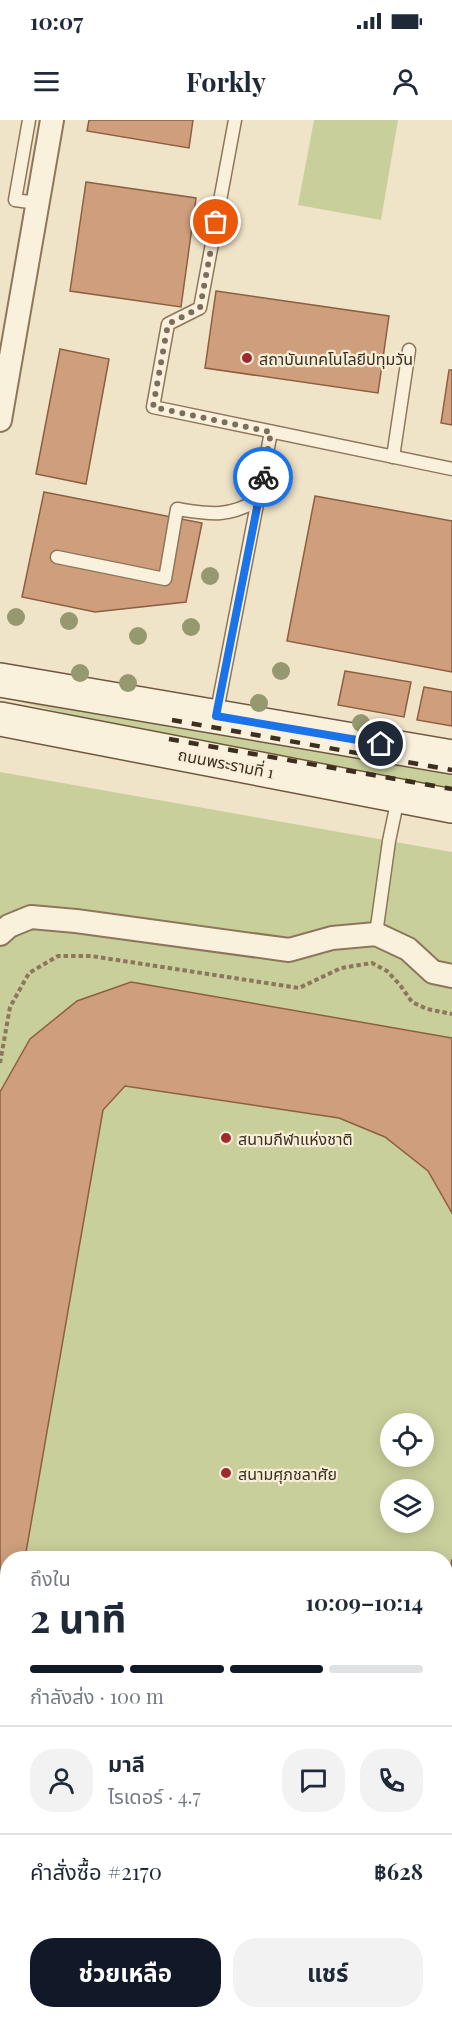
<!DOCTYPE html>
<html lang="th">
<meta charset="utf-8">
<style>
body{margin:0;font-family:"Playfair Display","Noto Sans Thai",serif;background:#f2f2f3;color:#1f2937;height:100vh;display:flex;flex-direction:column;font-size:22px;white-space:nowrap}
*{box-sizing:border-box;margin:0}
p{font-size:20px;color:#747a83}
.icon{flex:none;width:33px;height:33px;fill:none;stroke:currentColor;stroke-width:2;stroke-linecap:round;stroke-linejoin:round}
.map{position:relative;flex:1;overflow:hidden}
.panel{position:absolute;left:0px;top:1431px;width:453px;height:468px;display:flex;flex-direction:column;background:#fff;border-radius:24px 24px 0 0;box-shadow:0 3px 15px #0003}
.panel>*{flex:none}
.controls{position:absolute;left:380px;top:1293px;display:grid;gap:12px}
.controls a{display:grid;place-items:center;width:54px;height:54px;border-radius:50%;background:#fff;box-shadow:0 3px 15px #0003;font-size:30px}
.pin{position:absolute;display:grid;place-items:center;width:51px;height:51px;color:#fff;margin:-26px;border:3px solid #fff;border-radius:50%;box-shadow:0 2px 6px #0007}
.courier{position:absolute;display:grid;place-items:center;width:60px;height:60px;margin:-30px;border:4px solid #1a73e8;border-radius:50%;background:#fff;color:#222;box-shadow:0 2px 8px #0007}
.summary em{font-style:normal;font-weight:700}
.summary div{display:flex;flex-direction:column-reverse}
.summary{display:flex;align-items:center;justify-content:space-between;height:102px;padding:0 30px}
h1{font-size:39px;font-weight:700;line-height:45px}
.bar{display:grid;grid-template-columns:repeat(4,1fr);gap:9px 6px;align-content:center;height:72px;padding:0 30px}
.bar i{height:8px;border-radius:4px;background:#e0e1e3}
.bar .current{background:#111827}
.bar p{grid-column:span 4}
.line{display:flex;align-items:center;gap:15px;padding:0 30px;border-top:2px solid #e0e1e3}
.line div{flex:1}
.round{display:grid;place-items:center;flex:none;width:63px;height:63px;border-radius:24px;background:#f2f2f3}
.action{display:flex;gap:12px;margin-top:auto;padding:12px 30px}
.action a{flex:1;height:69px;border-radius:24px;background:#111827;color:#fff;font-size:24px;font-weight:700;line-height:69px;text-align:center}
.action a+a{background:#f2f2f3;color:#1f2937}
.status{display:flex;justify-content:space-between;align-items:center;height:42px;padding:0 30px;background:#fff;direction:ltr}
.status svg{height:16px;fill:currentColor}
header{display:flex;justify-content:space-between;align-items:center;height:78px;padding:0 30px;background:#fff;font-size:27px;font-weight:700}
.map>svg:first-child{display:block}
.green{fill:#c9cf9b;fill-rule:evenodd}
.building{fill:#cf9f7d;stroke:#8d5f41;stroke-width:1.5}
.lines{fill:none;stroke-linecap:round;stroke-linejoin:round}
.service-casing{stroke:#8d765c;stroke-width:15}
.minor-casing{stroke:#8d765c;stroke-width:26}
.secondary-casing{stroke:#6f573f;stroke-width:36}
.path{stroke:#8d765c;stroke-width:4;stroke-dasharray:4.5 3;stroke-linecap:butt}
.service{stroke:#faf1dc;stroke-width:12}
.minor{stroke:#faf1dc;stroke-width:22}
.secondary{stroke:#faf1dc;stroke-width:33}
.rail{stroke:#3d2e20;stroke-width:4.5;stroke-dasharray:10 10;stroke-linecap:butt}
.tree{fill:#96986f}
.done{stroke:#7c6e5b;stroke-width:6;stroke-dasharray:0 10.8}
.route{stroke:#1a73e8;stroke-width:8}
.poi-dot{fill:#9e2a2b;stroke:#f7eed8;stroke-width:2}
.labels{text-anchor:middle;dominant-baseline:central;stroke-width:4.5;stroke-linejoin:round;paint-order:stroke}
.poi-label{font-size:16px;fill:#3d2e20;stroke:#f7eed8;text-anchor:start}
.street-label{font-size:16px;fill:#3d2e20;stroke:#f7eed8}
</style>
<div class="status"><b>10:07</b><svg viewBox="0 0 49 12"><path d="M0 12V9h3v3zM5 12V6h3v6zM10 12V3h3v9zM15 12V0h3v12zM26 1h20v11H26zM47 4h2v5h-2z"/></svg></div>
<header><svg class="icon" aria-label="menu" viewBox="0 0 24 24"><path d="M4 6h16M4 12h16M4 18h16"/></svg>Forkly<svg class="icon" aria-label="person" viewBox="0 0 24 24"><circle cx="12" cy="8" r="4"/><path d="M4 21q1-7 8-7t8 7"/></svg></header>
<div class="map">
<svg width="452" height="1899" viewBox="0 0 452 1899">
<rect width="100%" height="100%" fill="#f0e4c8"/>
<g class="green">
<path d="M314,0H398L381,100L298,85Z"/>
<path d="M0,569L452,646V678L108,604L0,577Z"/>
<path d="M0,652L452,732V1899H0ZM390,1304H423V1336H390ZM390,1370H423V1402H390ZM8,1438H446V1892H8Z"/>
</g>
<g class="building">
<path d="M89,0H193L189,28L87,11Z"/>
<path d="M86,62L196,78L181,187L70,171Z"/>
<path d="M216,171L389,196L378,273L205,248Z"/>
<path d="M60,229L109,239L86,364L36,354Z"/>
<path d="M449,250H452V305L441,303Z"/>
<path d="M44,372L202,403L186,482L95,492L22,477Z"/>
<path d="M315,376L452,401V552L287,521Z"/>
<path d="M345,551L411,562L404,597L338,585Z"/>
<path d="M424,567L452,572V606L417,600Z"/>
<path d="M131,862L452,918V1093L428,1051L385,1017L339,998L125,966L103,990L25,1438H8V1541L0,1584V972L30,919L77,881Z"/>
<path d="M452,1439V1820L446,1830V1474Z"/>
<path d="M0,1746L8,1747V1857L0,1855Z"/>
<path d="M210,1892H348L291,1899H253Z"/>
</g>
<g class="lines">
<defs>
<g id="service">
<path d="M29,0L15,80L37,83"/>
<path d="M235,0L200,188L168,204L153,287L452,349"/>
<path d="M393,337L409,230"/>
<path d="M57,437L165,459L177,389C210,394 227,398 258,380"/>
<path d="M216,596L271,312"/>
<path d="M376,814L389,721L398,678"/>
</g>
<g id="minor">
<path d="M0,300L52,0"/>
<path d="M0,814L9,806L31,797L76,801L289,830L332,818L376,814L408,829L433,852L452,856"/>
<path d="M0,1886L8,1887"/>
<path d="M35,1892L80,1899"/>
</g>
<g id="secondary">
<path d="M0,560L452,637"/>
<path d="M0,599L452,686"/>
</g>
</defs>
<use href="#service" class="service-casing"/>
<use href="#minor" class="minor-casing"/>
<use href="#secondary" class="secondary-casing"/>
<g class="path">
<path d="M0,943L10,887L29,853L58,836H91L299,868L341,848L372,843L387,851L400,865L412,882L427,889L452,894"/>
<path d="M117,1892L160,1899"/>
</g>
<use href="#service" class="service"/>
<use href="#minor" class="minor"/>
<use href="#secondary" class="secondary"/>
<g class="rail">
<path d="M172,600L452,650"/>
<path d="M169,619L452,669"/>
</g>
</g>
<g class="tree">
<circle cx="210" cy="456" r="9"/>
<circle cx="16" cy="497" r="9"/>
<circle cx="69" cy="501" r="9"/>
<circle cx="191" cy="507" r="9"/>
<circle cx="138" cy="516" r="9"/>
<circle cx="281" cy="551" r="9"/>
<circle cx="80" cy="553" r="9"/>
<circle cx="128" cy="563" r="9"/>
<circle cx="259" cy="583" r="9"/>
<circle cx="361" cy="603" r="9"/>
</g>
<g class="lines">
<path class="done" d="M216,102L200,188L168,204L153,287L271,312L263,357"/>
<path class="route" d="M263,357L216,596L381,624"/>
</g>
<g class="poi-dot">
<circle cx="247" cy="238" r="6"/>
<circle cx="226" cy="1018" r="6"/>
<circle cx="226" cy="1353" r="6"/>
</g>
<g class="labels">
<g class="poi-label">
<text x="259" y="238">สถาบันเทคโนโลยีปทุมวัน</text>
<text x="238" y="1018">สนามกีฬาแห่งชาติ</text>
<text x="238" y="1353">สนามศุภชลาศัย</text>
</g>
<g class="street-label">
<text transform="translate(226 643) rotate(11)">ถนนพระรามที่ 1</text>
</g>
</g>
</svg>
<div class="controls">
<a><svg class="icon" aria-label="locate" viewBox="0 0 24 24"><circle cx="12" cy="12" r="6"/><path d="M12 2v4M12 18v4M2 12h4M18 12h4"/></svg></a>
<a><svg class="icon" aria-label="layers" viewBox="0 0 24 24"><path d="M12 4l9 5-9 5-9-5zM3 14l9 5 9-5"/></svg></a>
</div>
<div class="pin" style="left:216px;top:102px;background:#ea580c"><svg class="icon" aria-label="bag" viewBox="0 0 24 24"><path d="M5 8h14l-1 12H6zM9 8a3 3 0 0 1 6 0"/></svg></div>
<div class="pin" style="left:381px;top:624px;background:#1f2937"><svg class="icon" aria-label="home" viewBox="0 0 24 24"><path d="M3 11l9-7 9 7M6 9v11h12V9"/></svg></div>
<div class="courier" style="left:263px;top:357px"><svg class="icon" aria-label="bike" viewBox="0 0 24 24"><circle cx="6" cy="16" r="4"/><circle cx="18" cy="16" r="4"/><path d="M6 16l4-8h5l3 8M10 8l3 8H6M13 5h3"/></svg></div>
<section class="panel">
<div class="summary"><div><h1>2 นาที</h1><p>ถึงใน</p></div><em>10:09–10:14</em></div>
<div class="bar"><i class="current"></i><i class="current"></i><i class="current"></i><i></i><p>กำลังส่ง · 100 m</p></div>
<div class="line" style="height:108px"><a class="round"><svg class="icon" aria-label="person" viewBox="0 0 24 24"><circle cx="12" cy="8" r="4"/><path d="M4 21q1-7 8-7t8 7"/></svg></a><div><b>มาลี</b><p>ไรเดอร์ · 4.7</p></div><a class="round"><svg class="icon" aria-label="chat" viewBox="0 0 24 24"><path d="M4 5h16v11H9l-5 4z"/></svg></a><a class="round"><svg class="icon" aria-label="phone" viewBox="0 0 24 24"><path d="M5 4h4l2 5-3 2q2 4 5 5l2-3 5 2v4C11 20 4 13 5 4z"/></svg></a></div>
<div class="line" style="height:78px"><div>คำสั่งซื้อ #2170</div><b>฿628</b></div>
<div class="action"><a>ช่วยเหลือ</a><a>แชร์</a></div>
</section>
</div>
